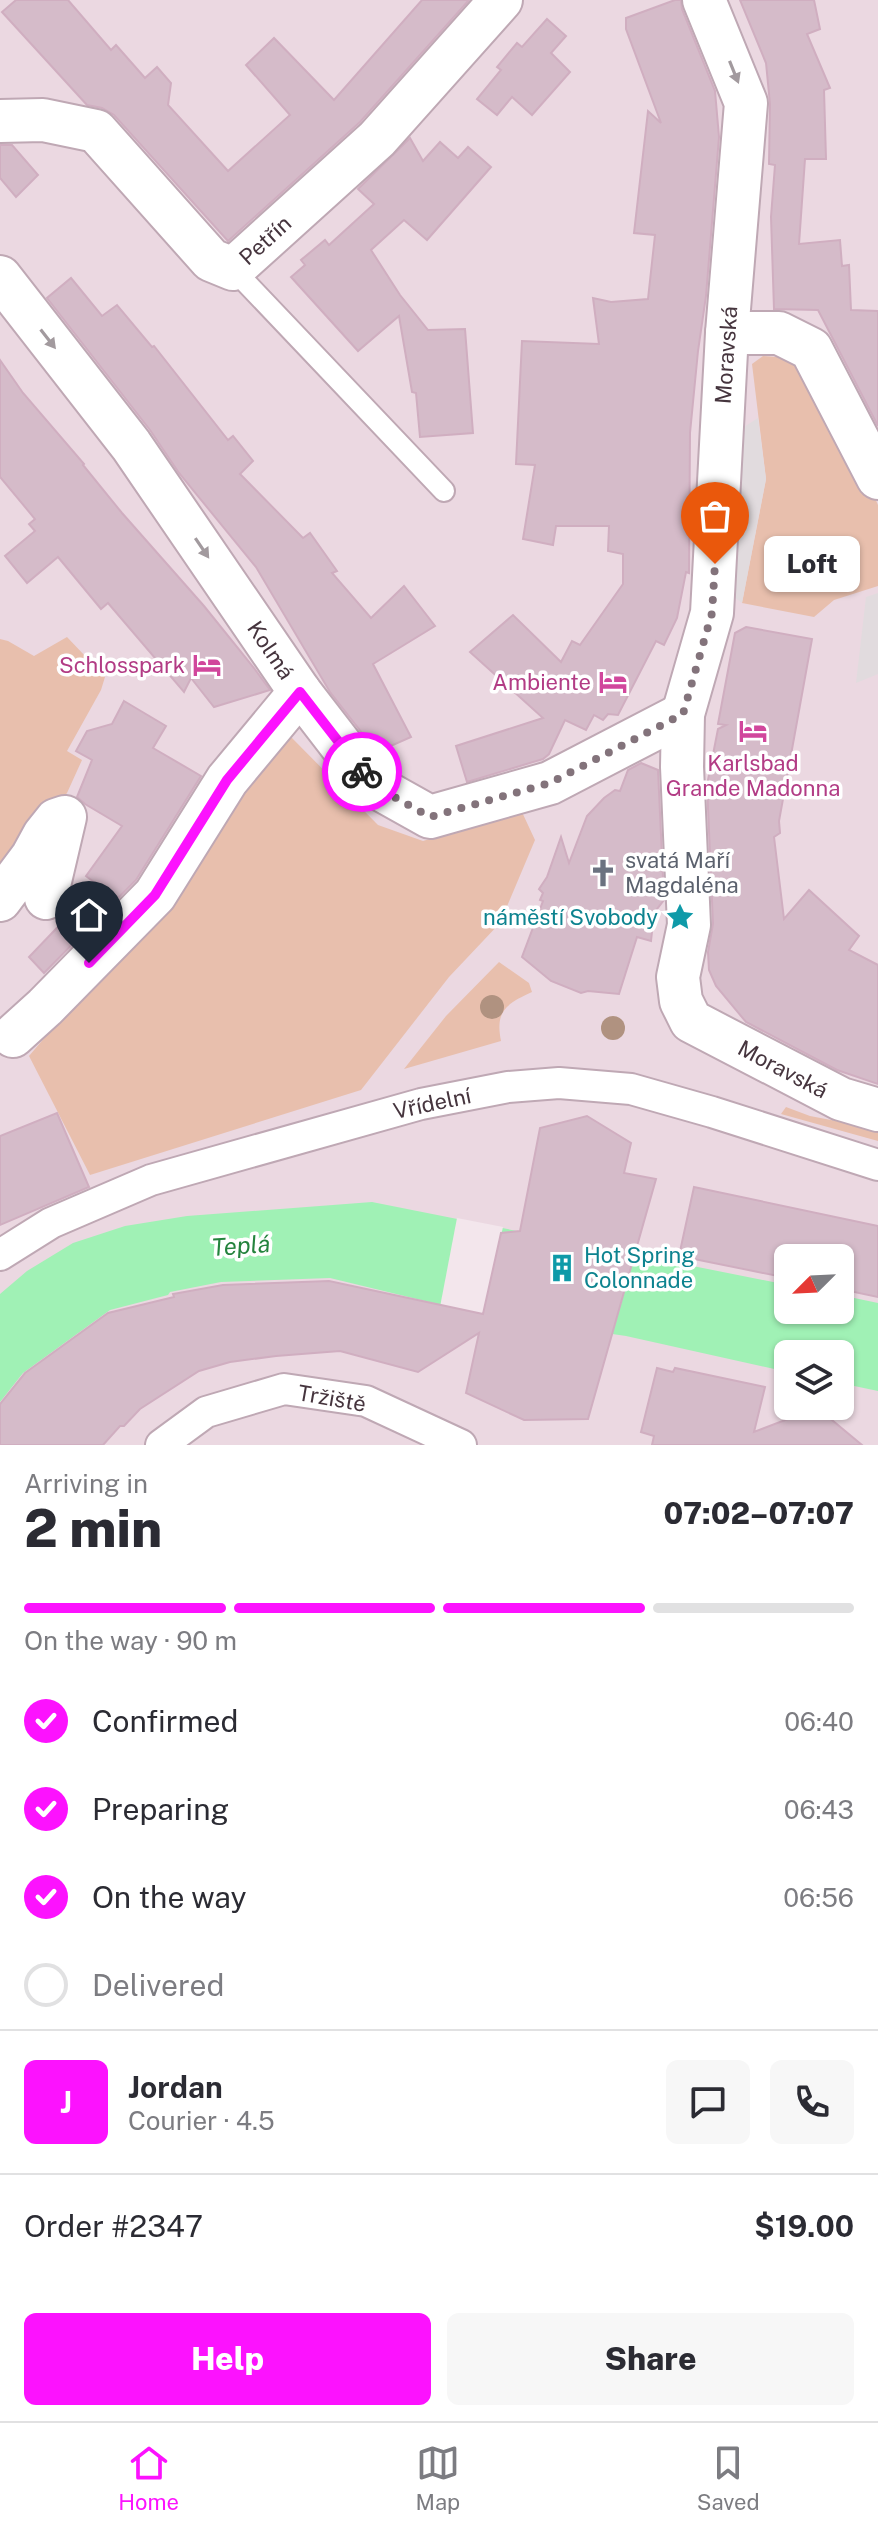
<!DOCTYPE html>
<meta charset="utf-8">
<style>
body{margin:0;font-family:"Public Sans",sans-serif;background:#f7f7f7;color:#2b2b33;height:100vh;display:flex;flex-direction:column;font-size:30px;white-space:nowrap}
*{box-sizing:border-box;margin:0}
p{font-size:26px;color:#7c7c81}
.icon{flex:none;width:44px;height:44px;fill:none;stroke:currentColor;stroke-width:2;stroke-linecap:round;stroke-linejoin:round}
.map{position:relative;height:1445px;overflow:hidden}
.details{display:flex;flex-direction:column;background:#fff;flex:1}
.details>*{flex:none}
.needle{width:52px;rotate:246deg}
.buttons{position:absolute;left:774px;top:1244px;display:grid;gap:16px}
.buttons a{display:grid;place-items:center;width:80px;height:80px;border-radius:12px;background:#fff;box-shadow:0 2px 6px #0004;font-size:40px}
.pin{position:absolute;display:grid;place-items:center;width:68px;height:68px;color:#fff;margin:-82px -34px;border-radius:50% 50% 50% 0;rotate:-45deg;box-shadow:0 0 8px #0007}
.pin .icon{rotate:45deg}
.courier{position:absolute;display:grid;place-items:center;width:80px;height:80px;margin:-40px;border:6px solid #fc12fe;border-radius:50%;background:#fff;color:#222;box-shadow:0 2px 10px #0007}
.bubble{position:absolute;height:56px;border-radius:12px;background:#fff;box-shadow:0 2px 6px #0004;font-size:26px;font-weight:800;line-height:56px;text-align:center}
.head em{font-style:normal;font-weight:800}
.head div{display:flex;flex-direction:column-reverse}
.head{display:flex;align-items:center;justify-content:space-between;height:136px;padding:0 24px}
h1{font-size:52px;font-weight:800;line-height:60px}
.bar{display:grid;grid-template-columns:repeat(4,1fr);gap:12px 8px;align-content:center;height:96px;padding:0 24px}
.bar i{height:10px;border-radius:6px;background:#e1e1e2}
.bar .selected{background:#fc12fe}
.bar p{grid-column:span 4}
.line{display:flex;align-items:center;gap:20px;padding:0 24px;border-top:2px solid #e1e1e2}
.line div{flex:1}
.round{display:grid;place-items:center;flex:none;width:84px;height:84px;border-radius:12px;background:#f7f7f7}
ol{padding:0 24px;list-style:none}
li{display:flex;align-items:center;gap:24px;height:88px}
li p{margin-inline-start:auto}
li .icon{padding:8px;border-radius:50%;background:#fc12fe;color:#fff;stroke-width:4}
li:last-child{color:#7c7c81}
li i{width:44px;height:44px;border:4px solid #e1e1e2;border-radius:50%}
.cta{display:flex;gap:16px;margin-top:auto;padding:16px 24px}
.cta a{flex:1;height:92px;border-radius:12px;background:#fc12fe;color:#fff;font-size:32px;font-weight:800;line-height:92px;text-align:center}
.cta a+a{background:#f7f7f7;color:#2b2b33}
.tab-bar{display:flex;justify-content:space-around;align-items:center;height:112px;border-top:2px solid #e1e1e2;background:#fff;font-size:22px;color:#7c7c81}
.tab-bar a{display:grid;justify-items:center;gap:4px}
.tab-bar .selected{color:#fc12fe}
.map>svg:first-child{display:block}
.residential{fill:#ebd8e1;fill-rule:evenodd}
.green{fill:#e8bfad}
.parking{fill:#e1dbde}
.water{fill:#a0f1b5}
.pier{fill:#f3e6ec}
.building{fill:#d5bbc9;stroke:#d0aec0;stroke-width:2}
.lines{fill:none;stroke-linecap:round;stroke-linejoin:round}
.service-casing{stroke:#bfa8b4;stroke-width:24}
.pedestrian-casing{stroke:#bfa8b4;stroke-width:34}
.minor-casing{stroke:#bfa8b4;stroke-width:46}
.service{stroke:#fff;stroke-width:20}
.pedestrian{stroke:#fff;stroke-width:30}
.minor{stroke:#fff;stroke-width:42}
.tree{fill:#b09280}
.oneway{fill:#a29a9e}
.done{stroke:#83737b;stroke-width:8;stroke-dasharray:0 14.4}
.route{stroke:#fc12fe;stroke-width:10}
.labels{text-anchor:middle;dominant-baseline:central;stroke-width:7;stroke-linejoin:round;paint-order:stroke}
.street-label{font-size:22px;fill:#46353e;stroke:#fff}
.hotel-label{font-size:22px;fill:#b23c85;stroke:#fff;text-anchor:end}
.worship-label{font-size:22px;fill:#5b616d;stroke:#fff;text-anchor:start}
.culture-label{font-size:22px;fill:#0d838f;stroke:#fff;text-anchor:end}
.water-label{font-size:24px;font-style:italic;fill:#24833d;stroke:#fff}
</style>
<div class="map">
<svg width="878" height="1445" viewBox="0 0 878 1445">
<rect width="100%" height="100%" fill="#f3e6ec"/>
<path class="residential" d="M0,0H878V1445H0ZM788,1258H840V1310H788ZM788,1354H840V1406H788Z"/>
<g class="green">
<path d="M763,356L777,357L796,366L856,455L878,505V586L834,600L814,617L742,603L766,479L752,364Z"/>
<path d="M67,637L105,677L101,690L67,751L82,760L67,793L40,825L0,883V639L8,641L34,656Z"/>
<path d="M291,737L378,825L423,841L521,810L535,840L500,923L449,977L361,1090L90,1175L29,1056L169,892L278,741Z"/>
<path d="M499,962L529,983L532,992C506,1004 495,1011 501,1041L404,1069L446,1016Z"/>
<path d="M786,1107L810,1116L878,1129V1141L781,1114Z"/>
</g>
<g class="parking">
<path d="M758,418L766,479L742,603L720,586L736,432Z"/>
<path d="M878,593V674L856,683L866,597Z"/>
</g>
<path class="water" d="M372,1202L788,1285V1310H840V1295L878,1303V1391L840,1383V1354H788V1372L626,1336L483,1315L330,1278L221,1282L170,1292L168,1295L110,1310L23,1373L0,1402V1294L27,1271L73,1243L125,1226L187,1216Z"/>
<path class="pier" d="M457,1218L503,1227L483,1315L440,1307Z"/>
<g class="building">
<path d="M16,0H68L111,50L116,45L145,78L157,67L171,83L168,105L228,171L290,115L246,65L274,38L334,100L422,0H469L360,122L228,241L114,115L102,108L87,105L2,12Z"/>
<path d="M675,0H681L682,9L715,91L719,137L706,296L698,351L690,433L689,573L686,572L677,618L664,645L656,641L618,715L608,714L603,720L594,715L586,730L565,720L549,754L543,759L467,782L456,746L543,718L470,652L513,615L561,662L572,641L580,645L623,584V554L608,551L609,526H556L553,545L523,539L535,465L516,464L522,341L599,344L593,298L611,302L648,299L655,235L634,233L648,111L661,123L626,29V18Z"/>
<path d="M740,0H814L820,29L807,34L830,88L824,90L826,159H805L799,244L840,240L842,266L849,265L851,310L878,311V426L818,310L774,309L771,217L775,165L769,164L770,104L766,63Z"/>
<path d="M547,19L566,36L551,53L570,72L532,115L512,97L497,115L477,99L501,70L497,67L517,43L522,47Z"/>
<path d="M410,138L423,161L440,142L458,158L468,147L491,167L427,240L404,220L371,250L400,295L428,330L465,329L473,433L420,437L416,393L412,392L399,316L358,351L291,277L305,265L301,260L325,240L329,245L374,204L358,189Z"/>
<path d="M0,145H12L38,175L16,197L0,178Z"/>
<path d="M71,278L102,316L117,305L152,347L154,346L228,440L233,436L253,461L240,474L303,538L310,533L337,571L332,573L371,618L404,586L435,626L373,664L411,737L377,752L330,692L256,567L179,473L150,430L47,298Z"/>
<path d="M0,360L23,393L84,464L83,465L122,513L204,606L254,668L270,690L214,707L191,678L184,692L108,603L101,609L58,557L27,583L5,556L35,531L29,524L35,519L0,477Z"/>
<path d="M746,627L812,639L779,821L780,833L774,837L784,919L809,890L859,936L849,950L878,965V1084L837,1070L746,1022L716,986L709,970L708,952L713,924L707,785L718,729L726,725L718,724L735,633Z"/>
<path d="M124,701L166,726L153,748L201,776L136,880L44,973L29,957L98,885L86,876L122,826L85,804L77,797L92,760L76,751L87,731L112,724Z"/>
<path d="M641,763L658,770L664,900L654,913L651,941L637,937L619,994L588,991L581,993L551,981L522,957L543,901L540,900L543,893L539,889L547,877L561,837L569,863L587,816L604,798L615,790L620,791L628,770Z"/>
<path d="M57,1113L89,1187L0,1225V1136Z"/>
<path d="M587,1116L631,1143L624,1173L656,1179L588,1419L524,1420L466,1393L479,1333L418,1372L340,1351L276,1356L230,1362L199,1371L140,1409L124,1426H120L103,1445H0V1404L25,1373L108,1313L174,1297L173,1294L223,1285L329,1281L483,1314L501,1233L520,1231L540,1128Z"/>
<path d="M694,1187L878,1226V1297L840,1289V1258H788V1278L679,1256Z"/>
<path d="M657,1368L673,1372L675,1368L765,1387L754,1432L806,1412L827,1416L862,1445H652L654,1436L641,1432Z"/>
</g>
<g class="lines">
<defs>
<path id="service" d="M233,269L444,491"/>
<g id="pedestrian">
<path d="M0,1255L51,1223L151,1180L421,1104L508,1087L559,1083L631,1089L712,1112L878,1165"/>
<path d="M161,1445L206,1412L284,1389L366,1401L461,1445"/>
</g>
<g id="minor">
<path d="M704,0L746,103L727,333L712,613L683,714L682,767L689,925L678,977L681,1001L691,1021L841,1099L878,1110"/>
<path d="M0,121L43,120L96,131L211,260L233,269L377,139L501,0"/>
<path d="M0,277L131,445L300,692L371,784L430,817L550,783L683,714"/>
<path d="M727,333H779L811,349L878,478"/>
<path d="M0,900L32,857L44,835L56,820L65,817L46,898"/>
<path d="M13,1036L45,1007L155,895L227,780L300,692"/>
</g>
</defs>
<use href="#service" class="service-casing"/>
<use href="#pedestrian" class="pedestrian-casing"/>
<use href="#minor" class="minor-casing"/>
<use href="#service" class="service"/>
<use href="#pedestrian" class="pedestrian"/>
<use href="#minor" class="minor"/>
</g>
<g class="tree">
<circle cx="492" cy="1007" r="12"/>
<circle cx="613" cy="1028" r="12"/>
</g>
<defs><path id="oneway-solid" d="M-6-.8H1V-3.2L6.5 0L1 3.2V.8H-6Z" transform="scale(2)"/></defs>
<g class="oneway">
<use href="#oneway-solid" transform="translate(734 72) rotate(68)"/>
<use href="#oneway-solid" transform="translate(48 339) rotate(52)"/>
<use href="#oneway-solid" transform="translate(202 548) rotate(56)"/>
</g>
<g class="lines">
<path class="done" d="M362,772L371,784L430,817L550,783L683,714L712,613L715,564"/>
<path class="route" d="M89,963L155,895L227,780L300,692L362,772"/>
</g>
<defs>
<symbol id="hotel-bare" viewBox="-9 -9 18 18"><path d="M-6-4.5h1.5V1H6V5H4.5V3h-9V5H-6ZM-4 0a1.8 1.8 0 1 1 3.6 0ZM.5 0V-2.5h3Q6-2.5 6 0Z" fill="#d1479c" stroke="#fff" stroke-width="2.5" paint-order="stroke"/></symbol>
<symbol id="church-bare" viewBox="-9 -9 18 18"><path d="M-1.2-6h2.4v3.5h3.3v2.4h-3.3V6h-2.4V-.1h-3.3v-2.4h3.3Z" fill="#6b7280" stroke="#fff" stroke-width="2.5" paint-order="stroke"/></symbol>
<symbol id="sight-bare" viewBox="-9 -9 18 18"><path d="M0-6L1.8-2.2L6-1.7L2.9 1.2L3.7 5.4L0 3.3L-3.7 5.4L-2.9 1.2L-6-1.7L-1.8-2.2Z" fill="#0f9aa8" stroke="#fff" stroke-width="2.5" paint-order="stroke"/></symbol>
<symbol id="building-bare" viewBox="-9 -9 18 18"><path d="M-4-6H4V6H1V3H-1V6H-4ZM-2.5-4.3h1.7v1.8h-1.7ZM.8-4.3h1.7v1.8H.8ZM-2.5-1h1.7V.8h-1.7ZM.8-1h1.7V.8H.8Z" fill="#0f9aa8" stroke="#fff" stroke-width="2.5" paint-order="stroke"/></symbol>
</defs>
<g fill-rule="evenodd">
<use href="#hotel-bare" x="187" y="645" width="40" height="40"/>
<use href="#hotel-bare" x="593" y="662" width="40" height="40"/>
<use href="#hotel-bare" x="733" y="711" width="40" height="40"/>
<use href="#church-bare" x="583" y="853" width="40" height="40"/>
<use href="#sight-bare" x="660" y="897" width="40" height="40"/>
<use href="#building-bare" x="542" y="1248" width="40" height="40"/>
</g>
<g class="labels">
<g class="street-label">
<text transform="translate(265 240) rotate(-42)">Petřín</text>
<text transform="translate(726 355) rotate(-86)">Moravská</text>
<text transform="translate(271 650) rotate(56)">Kolmá</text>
<text transform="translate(783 1069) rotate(28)">Moravská</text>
<text transform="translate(432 1103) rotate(-12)">Vřídelní</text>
<text transform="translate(332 1398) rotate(10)">Tržiště</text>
</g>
<g class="hotel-label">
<text x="185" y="665">Schlosspark</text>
<text x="591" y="682">Ambiente</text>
<text x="753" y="763" text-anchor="middle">Karlsbad<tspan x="753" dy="25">Grande Madonna</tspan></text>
</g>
<g class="worship-label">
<text x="625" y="860">svatá Maří<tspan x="625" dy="25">Magdaléna</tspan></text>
</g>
<g class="culture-label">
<text x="658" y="917">náměstí Svobody</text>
<text x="584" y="1255" text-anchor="start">Hot Spring<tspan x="584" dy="25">Colonnade</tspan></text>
</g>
<g class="water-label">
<text transform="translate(241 1245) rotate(-4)">Teplá</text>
</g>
</g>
</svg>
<div class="buttons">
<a><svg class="needle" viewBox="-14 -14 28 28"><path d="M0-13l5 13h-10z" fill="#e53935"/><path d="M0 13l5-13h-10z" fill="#7c7c81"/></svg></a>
<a><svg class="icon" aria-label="layers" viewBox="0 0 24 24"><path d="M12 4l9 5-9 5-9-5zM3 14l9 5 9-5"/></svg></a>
</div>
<div class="pin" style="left:715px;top:564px;background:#ea580c"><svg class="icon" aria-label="bag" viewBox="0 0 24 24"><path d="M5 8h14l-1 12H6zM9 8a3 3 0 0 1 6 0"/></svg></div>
<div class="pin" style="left:89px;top:963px;background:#1f2937"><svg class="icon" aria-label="home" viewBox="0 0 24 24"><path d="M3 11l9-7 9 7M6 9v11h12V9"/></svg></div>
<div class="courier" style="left:362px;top:772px"><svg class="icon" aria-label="bike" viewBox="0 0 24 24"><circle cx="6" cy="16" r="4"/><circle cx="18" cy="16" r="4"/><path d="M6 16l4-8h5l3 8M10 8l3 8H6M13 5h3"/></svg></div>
<div class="bubble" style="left:764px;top:536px;width:96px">Loft</div>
</div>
<section class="details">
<div class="head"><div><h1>2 min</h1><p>Arriving in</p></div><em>07:02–07:07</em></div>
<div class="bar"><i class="selected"></i><i class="selected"></i><i class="selected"></i><i></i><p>On the way · 90 m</p></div>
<ol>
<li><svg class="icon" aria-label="check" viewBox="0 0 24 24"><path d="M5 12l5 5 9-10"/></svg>Confirmed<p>06:40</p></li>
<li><svg class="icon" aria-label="check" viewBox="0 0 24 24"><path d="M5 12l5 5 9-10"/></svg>Preparing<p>06:43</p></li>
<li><svg class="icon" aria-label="check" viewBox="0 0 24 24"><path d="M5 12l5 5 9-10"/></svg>On the way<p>06:56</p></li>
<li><i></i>Delivered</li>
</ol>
<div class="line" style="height:144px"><b class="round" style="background:#fc12fe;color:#fff">J</b><div><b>Jordan</b><p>Courier · 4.5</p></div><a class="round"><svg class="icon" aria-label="chat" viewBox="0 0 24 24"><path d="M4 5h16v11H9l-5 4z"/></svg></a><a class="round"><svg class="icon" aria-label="phone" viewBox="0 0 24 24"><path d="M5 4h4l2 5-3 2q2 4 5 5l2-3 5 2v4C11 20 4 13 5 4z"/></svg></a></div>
<div class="line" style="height:104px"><div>Order #2347</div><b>$19.00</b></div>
<div class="cta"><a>Help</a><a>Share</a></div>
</section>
<nav class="tab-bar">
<a class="selected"><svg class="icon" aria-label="home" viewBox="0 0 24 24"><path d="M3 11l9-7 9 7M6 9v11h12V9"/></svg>Home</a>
<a><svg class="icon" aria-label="map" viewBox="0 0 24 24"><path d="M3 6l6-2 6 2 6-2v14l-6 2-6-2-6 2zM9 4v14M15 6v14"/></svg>Map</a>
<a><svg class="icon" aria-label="saved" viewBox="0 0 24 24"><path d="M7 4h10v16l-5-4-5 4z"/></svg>Saved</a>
</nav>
